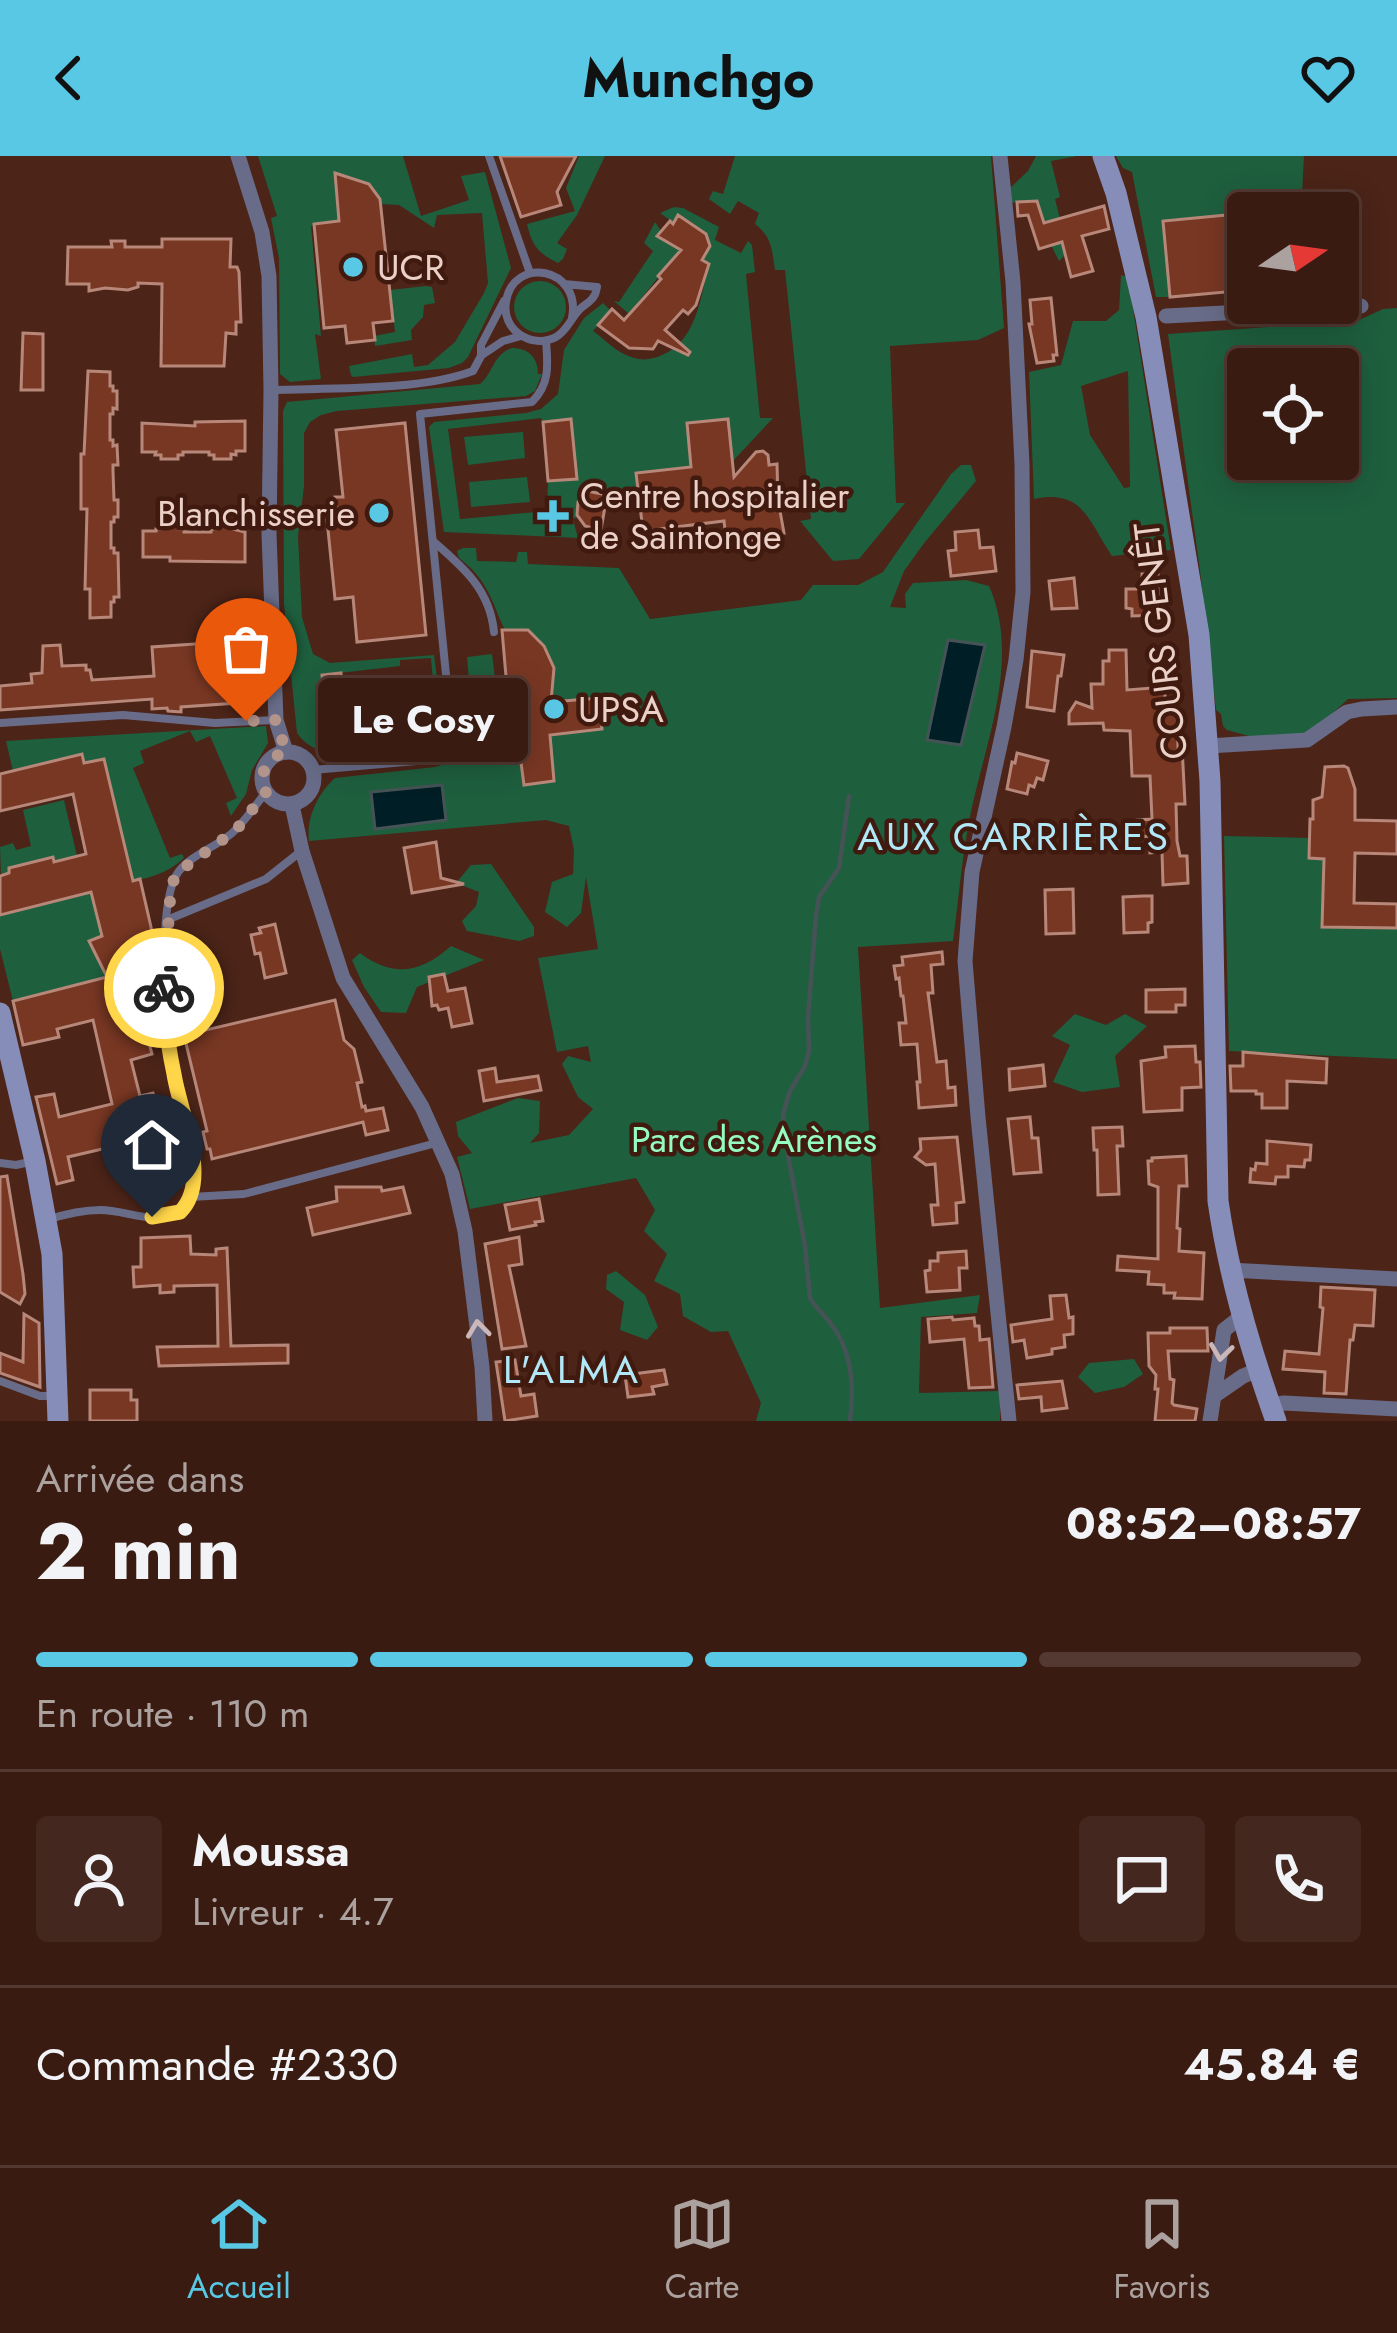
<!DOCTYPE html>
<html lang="fr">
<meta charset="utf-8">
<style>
body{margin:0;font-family:Jost,sans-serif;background:#442820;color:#f1f3f6;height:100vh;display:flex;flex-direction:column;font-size:45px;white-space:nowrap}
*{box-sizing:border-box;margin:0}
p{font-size:39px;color:#aba19f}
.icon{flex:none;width:66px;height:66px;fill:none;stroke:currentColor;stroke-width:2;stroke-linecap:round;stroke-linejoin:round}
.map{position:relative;height:1265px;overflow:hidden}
.panel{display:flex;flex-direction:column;background:#391b12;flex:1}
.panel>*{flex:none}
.needle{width:78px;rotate:77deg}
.controls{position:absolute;left:1227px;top:36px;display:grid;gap:24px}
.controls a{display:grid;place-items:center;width:132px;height:132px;border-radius:12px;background:#391b12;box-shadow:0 6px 30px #0003,0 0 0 3px #533932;font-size:60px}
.pin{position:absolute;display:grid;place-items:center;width:102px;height:102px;color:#fff;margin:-123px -51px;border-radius:50% 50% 50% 0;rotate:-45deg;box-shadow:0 0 12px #0007}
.pin .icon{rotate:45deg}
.courier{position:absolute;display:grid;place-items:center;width:120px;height:120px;margin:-60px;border:9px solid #ffd54a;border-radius:50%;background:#fff;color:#222;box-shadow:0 3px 15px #0007}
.bubble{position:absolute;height:84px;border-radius:12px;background:#391b12;box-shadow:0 6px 30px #0003,0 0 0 3px #533932;font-size:39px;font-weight:700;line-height:84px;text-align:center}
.headline em{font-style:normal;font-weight:700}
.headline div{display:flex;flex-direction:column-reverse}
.headline{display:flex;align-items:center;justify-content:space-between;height:204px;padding:0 36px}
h1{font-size:78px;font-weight:700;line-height:90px}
.bar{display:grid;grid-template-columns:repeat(4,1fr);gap:18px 12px;align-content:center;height:144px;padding:0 36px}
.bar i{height:15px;border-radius:9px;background:#533932}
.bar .current{background:#59c8e5}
.bar p{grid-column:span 4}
.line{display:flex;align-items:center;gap:30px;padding:0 36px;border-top:3px solid #533932}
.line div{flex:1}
.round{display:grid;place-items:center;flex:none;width:126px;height:126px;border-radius:12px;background:#442820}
header{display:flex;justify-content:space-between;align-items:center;height:156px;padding:0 36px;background:#59c8e5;color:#111;font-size:54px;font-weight:700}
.tabs{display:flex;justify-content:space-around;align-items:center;height:168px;border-top:3px solid #533932;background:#391b12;font-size:33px;color:#aba19f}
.tabs a{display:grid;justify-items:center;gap:6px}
.tabs .current{color:#59c8e5}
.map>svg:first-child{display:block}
.green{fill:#1e5f3e;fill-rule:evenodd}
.water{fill:#001e25;stroke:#465356;stroke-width:3}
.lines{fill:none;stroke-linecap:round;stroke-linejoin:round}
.stream{stroke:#465356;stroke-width:4.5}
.building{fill:#783723;stroke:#b78779;stroke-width:3}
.lane{stroke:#686c88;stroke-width:8}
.street{stroke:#686c88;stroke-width:15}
.secondary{stroke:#868db9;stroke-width:21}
.oneway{stroke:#cab7b8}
.done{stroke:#b3948a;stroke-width:12;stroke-dasharray:0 21.6}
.route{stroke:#ffd54a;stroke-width:15}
.poi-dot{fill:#59c8e5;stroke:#411a0f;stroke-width:4.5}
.labels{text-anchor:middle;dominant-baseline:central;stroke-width:9;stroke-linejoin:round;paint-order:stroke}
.poi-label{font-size:36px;fill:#ebd0c8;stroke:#411a0f;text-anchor:start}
.street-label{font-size:36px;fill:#ebd0c8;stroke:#411a0f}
.park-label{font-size:36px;fill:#95fcc1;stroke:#411a0f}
.neighbourhood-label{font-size:39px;letter-spacing:3px;fill:#b1e8f8;stroke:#411a0f}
</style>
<header><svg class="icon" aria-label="back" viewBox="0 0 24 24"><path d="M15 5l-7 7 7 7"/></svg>Munchgo<svg class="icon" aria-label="heart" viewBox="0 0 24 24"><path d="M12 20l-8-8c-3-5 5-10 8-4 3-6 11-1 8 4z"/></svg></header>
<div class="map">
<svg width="1397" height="1265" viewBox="0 0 1397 1265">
<rect width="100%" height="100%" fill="#4c2418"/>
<g class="green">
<path d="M258,0H403L421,60L469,44L461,20L485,16L511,112L468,201L462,207L449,212L353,221L351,219L349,210L412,198L414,211L428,209L455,186L484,137L488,127L482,57L437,59L434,72L399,49L380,48L340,65L311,70L321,180L315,178L321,223L290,226L280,218L279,102L271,62L277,60Z"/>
<path d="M579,0H605L577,59L557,87L567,93L563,103L558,107C538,97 532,90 527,68L575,55L566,32Z"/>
<path d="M735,0H991L1004,172L978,184L890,190L896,347H905L859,403L833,405L800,365L811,363L785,114H775C772,94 772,81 755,68L759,57L738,45L730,58L709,43L713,35L723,38Z"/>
<path d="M1036,0H1077L1051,5L1060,41L1055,43L1060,63L1056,64L1065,99L1059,105L1051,89L1037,45L1008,47L1009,33L1028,15Z"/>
<path d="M1116,0H1304L1301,57H1281L1280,54L1164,65L1170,141H1156L1132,16L1123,12Z"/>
<path d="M674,51L683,52L719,71L715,84L741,97L748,85L752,89L755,116L746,118L760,262H773L732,306L688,267L691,311L637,317L639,346L633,348L632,342L609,331L608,339L584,335L577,349L578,361L573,363L578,382L444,376L429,271L434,266L526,257L541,253L558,238L564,194L584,162L603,147L611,155L593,175C603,182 613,193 624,198C637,205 649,205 662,199C697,184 700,142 709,109L703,104L710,90C704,73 694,67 679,59L674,67L660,57ZM541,262L543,266L571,264L576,322L548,325L547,355L460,363L448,273Z"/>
<path d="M655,66L661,75L657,81L680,94L629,158L614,145L619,146L653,95L644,87Z"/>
<path d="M1121,119L1128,121L1171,394L1112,400C1088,364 1083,333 1034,343L1029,216L1061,209L1073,165H1106L1119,154ZM1128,215L1130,331L1124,332L1090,279L1081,230Z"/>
<circle cx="540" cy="151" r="26"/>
<path d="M426,130L432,131L435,147L424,149L423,161L411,174L412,184L375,190L374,180L395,176L390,134Z"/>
<path d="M1397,152V542L1348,543L1311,577L1252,581L1227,574L1223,570L1221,558L1216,554L1200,415L1168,178L1357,165L1383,153ZM1248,213H1338V303H1248Z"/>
<path d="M512,192C528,192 538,201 538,218H542L535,235L526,240L337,255L321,259L310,266L304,277V330L298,380L302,461L313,498L330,507L434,499L445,582L440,591L426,598L413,594L408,584L406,559L424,558L425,573L437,571L431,502L400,504V510L322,519L329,589L385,583V594C355,597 317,606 297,577L284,448L283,255L287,246L480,228C494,216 493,198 512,192Z"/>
<path d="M523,276L525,302L468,309L464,281Z"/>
<path d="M961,309H971L976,325L925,386L904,415L890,451L906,452L905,438L913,427L966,424L989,430C1021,502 986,584 971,656C962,698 959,742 953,785L858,791L880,1152L980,1139L977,1157L921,1161L919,1237L1000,1235V1265H756L761,1247L728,1175L711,1176L683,1160L680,1138L654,1125L667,1098L644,1075L655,1054L636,1022L470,1053L457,1001L472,997L458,980L456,966L518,942L540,945L539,977L530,987L569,979L593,953L578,941L562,908L568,900L591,906L588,890L557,896L538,802L598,793L586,721L581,757L567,771L545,756L552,726L573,718L574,694L569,670L546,664L309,685C306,662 318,637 335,622L435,611L449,607L459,600L463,577L462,549L471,547L467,501L492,498L498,545L508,544L529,511C520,497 509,483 502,468C490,439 485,422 459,402L457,395L463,392H476L477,405L516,406L518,396H527L528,408L619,412L650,463L801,444L813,429H858L883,416L951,318Z"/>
<path d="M527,321L530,346L471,351L469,326Z"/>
<path d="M266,570L268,587L252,614L246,638L231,660L226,647L237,642L210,580L196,586L190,575L140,595L144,607L133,612L170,702L182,698L184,702C169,716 153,721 133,725L104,603L84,607L81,599L13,615L6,585Z"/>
<path d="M64,644L77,700L54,706L52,701L9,713V717L1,720L0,691L13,687L16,694L31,690L23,654Z"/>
<path d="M1224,680L1310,682L1309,702L1324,703L1323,770L1397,773V903L1229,895Z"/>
<path d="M491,708L534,771V780L519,785L467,775L462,765L476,750L479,736L456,727L471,709Z"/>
<path d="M92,736L102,780L89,786L96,801L106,797L112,820L13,845L0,793V759Z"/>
<path d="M451,790L484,804L417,831L406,857L381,856L364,831L352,804L360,797C393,822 421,817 451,790Z"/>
<path d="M1075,858L1106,869L1125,858L1147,870L1115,900L1120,931L1082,936L1053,926L1070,889L1052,880Z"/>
<path d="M616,1115L645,1139L658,1171L647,1184L620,1174L624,1146L606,1133L607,1119Z"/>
<path d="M1134,1203L1143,1218L1124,1231L1095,1237L1078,1221L1089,1207Z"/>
</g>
<g class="water">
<path d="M948,484L985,489L961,589L927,584Z"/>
<path d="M442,629L446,664L375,673L371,636Z"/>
</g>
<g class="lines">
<path class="stream" d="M849,640L839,712L819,741L816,760L808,861L809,895L805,910L790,935L783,958L785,983L805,1090L810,1142C816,1153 827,1161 834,1172C853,1199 854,1233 850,1265"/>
</g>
<g class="building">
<path d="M500,0H576L557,36L561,49L521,61Z"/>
<path d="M335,17L369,28L380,43L393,165L373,167L375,184L347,187L345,170L324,172L314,68L339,65Z"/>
<path d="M1037,45L1044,67L1104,50L1109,73L1082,80L1093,115L1071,121L1062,86L1039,93L1028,59L1018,60L1017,46Z"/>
<path d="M1248,57V134L1170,141L1163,65Z"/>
<path d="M678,59L706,78L710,90L702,104L709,108L696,149L688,158L683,154L665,174L690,196L688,199L658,185L653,193L629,192L598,169L612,153L624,164L661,123L658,120L681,94L657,80L670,65L673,68Z"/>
<path d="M162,83H231L230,111H237L239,116L241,166H236V178L226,177L224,210H161L162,128L138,127V131L128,134L105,132L89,135V128H67L68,91H112L111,85H125V91H162Z"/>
<path d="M1051,142L1057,199H1053L1054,205L1037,207L1029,168H1032L1030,144Z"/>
<path d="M23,177L43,178V234H21Z"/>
<path d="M88,215L110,216V230H113V235H117V253L113,252V258H110V284H113V290L117,289L118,309H113V315L114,344H118V361H114V366H111V392H114V397H118L119,441H114V446H111V461L90,462V433H85L87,353H81V298H84Z"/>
<path d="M571,263L577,323L548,325L543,266Z"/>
<path d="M728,263L734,321L756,296L763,295L768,299L769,309L777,308L778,344L784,377L769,378L770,384L753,386V380L726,383L724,365L643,375L636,317L691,311L687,267Z"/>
<path d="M245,265V295H236V299L231,298V303H214V299H209V296H183V299H178V303H161V299H155L156,296H142V267L195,270V266Z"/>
<path d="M405,267L426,479L357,486L353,441L335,443L327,364L337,363L335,341H343L336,274Z"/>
<path d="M587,335L607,339L601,374L585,370L577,359L578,346Z"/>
<path d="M162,368H179V373H184V376H211V373H216V368L233,369V373L245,376V406L170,405V401H143V375H156V373H161Z"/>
<path d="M978,374L980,392L993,391L996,415L951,420L948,395L956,394L955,376Z"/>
<path d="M1142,418H1158L1160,459L1132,460V453L1126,452V433H1142Z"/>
<path d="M1074,422L1077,452L1052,453L1049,425Z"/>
<path d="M502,474H528L544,490L554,512L551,546L598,542L602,573L550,579L554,625L524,629L516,569L507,570L504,545L508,544Z"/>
<path d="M223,486L225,515L249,514L252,546L181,551V556L168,555L167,552L152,553V543L0,554V530L32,527L31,518L42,517L43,490L60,489L62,510L86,509V514H90L92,524L154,520L152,491Z"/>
<path d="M1109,494H1126L1127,534L1165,531V558L1177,557L1178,591L1182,590L1185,648H1176L1177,685L1180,700H1187L1188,727L1163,729L1162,696L1150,697L1149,680L1138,681L1137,664L1152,663L1150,620H1132L1130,575L1104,574L1103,567L1069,568V557L1076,546L1092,552L1091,528H1103V505H1109Z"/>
<path d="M1032,495L1064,499L1061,520H1058L1054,555L1027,551Z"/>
<path d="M341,517L344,547L356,546L358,566L383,563L385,583L329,589L322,519Z"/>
<path d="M1017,597L1048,605L1043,624L1037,622L1034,631L1029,629L1027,638L1007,633L1012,606L1015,607Z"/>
<path d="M82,598L84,607L104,603L133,725L140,723L151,771L152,778L136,786L146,829L134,832L152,898L131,904L140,940L153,937L163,978L149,981L158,1018L136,1023L128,987L68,1001L73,1024L57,1028L36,941L54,938L59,961L112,948L93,864L57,873L59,881L23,889L13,845L107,821L89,785L102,780L91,736L0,759V720L9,717V712L53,701L54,706L86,698L73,638L0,655V618Z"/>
<path d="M1344,610L1348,612L1355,633V664L1397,665V698L1355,697L1354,747L1397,748V772L1322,771L1324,703L1309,702L1310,663H1313V644L1322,641L1325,611Z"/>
<path d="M436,686L441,722L464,728L412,737L404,692Z"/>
<path d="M1073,733L1074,777L1046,778L1045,734Z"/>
<path d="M1143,740H1152V766L1148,767V776L1124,777L1123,741Z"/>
<path d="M275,768L286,817L265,822L260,797L255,798L251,779L261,777L259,772Z"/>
<path d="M942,796L943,808L931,809L933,837H928L937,906L946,905L948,932L955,931L956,949L919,952L917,926H920L917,888L901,889L899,867H906L903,840H901L899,822L896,823L894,810L903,809L902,801Z"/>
<path d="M444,818L448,835L465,832L472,867L452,871L448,852L439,854L437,849L432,850L429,821Z"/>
<path d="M1185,833V849H1176V856H1146V834Z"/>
<path d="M335,844L344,884L354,893L362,926L357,927L362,951L365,950L366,955L383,952L388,974L366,979L363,966L212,1003L210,993H207L203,976L207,975L184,879Z"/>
<path d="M1195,890L1196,906H1200L1201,931L1182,932V954L1144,956L1141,905L1166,901L1165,891Z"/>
<path d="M1243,896L1327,903L1326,927L1287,925V952H1262V938H1256V935H1231L1230,910H1243Z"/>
<path d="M1043,909L1045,930L1010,934L1009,913Z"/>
<path d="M495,912L497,926L538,920L541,934L484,945L479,915Z"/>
<path d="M1030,961L1032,982H1038L1041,1016L1014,1018L1008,963Z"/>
<path d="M1122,971L1123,990H1117L1119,1038L1098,1039L1097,994H1094L1093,972Z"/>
<path d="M957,981L964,1046L956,1047L957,1067L933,1069L931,1049H938L935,1008L926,1009L915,1001L921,994L920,983Z"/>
<path d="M1267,985L1311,989L1310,1004H1305L1304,1011L1288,1010V1021H1276L1275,1028L1250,1026L1251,1013L1255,1014L1256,1007L1267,1008Z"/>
<path d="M1186,1000L1187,1030H1179L1177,1072L1180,1073L1179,1095L1204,1097L1202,1143L1174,1142L1175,1137H1164V1129L1148,1128L1149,1116L1117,1114L1118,1100L1158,1103V1031L1149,1028L1148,1005H1152V1002Z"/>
<path d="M7,1020L23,1118L25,1138L20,1148L0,1136V1021Z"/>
<path d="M336,1031H381L382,1035L403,1031L410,1057L313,1079L307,1052L337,1045Z"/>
<path d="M539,1043L543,1065L535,1066L536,1069L510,1074L505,1049Z"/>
<path d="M190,1080L191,1098L216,1099V1093L227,1092L231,1190L288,1189V1207L159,1210L157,1191L218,1190L217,1129L174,1130V1136L160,1137V1129L134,1131L133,1111H141V1082Z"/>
<path d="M519,1081L522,1108L509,1110L526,1190L502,1193L485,1088Z"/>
<path d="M966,1095L967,1112H959L960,1134L927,1136L925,1115L930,1114V1105H938V1097Z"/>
<path d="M1321,1131L1375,1134L1373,1170L1355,1169L1353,1184H1350L1346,1238L1324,1237L1325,1216L1283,1213L1285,1195L1319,1198L1323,1152L1320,1151Z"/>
<path d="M1066,1139L1069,1162L1073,1161V1178L1064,1179L1065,1191L1052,1193V1198L1027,1202L1024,1184L1013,1186L1011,1169L1052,1163L1050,1140Z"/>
<path d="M24,1158L39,1167L40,1231L0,1217V1197L23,1206Z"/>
<path d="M952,1161L953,1164L974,1162L975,1170H979L980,1184L989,1183L993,1231L969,1232L964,1183L930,1186L928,1163Z"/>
<path d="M1170,1172H1207L1208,1195H1168L1170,1223L1174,1224L1172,1247L1174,1249L1197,1253L1195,1265H1155L1158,1233H1155L1156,1219L1149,1210L1148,1177H1170Z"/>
<path d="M515,1204L521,1240L534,1238L537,1260L505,1265L496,1206Z"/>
<path d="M664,1214L667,1228L652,1231L654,1238L628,1241L625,1219Z"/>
<path d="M1062,1225L1067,1252L1042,1255L1041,1241L1019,1243L1017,1229Z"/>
<path d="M90,1234H131V1244H137V1265H90Z"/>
</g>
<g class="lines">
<g class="lane">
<path d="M489,0L530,117"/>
<path d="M564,128L597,131C596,134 596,138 594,140C591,146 585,148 580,153C571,162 567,175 556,181C531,194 501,173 506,146C513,99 582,111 572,162"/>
<path d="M482,199L503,185L521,180"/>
<path d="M273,234C331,232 420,235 473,215L481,200V189L504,145"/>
<path d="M434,386C464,412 490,434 494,476"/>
<path d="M0,567L123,559L215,567L275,564"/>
<path d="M313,614L439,603L451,592L452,579L420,258L532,246C550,228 548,209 546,185"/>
<path d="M167,764L266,723L300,696"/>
<path d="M0,1007L16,1009L34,1005"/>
<path d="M191,1041L244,1038L440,986"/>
<path d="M47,1064C65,1058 82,1054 101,1054C126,1054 159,1071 181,1055C212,1032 173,921 168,887C164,853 158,741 179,715C192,699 215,691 231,678C244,667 255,650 266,636"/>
<path d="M0,1225L40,1240H56"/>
</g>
<g class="street">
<path d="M238,0L262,76L269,120L271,234L269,378L276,564L286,596"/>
<path d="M1000,0L1013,126L1022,308L1023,436L1016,504L1004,571L972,716L965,805L978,961L1009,1265"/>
<path d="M1166,160L1361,150"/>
<path d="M1208,590L1307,584L1347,556L1362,553L1397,551"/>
<circle cx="288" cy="622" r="26"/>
<path d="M292,649L302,695L343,822L422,951L452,1018L465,1075L482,1211L485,1265"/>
<path d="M1229,1114L1397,1123"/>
<path d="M1214,1240L1243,1220L1258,1214"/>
<path d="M1271,1249L1284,1247L1397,1253"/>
<path d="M1210,1265L1224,1174L1242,1160"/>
</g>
<g class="secondary">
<path d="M1103,0L1116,37L1146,161L1199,479L1210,625L1218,1045C1229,1121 1250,1193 1276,1265"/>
<path d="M0,857L35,1005L52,1098L58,1265"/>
</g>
</g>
<defs><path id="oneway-chevron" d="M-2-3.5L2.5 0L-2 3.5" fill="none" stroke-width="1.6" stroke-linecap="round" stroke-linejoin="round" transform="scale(3)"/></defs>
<g class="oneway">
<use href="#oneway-chevron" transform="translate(478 1173) rotate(-97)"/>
<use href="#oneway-chevron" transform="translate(1221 1196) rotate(98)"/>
</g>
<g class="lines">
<path class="done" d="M164,832L171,730L178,716L236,674L266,636C258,617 266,602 286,596L276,564L246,565"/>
<path class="route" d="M152,1061L180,1056C212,1025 180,957 174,918C168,890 164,861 164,832"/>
</g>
<g class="poi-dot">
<circle cx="353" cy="111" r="12"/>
<circle cx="379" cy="357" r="12"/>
<path d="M547 342h12v12h12v12h-12v12h-12v-12h-12v-12h12z"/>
<circle cx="554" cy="553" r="12"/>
</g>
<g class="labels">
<g class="poi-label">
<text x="377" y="111">UCR</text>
<text x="580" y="339">Centre hospitalier<tspan x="580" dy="41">de Saintonge</tspan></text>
<text x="355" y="357" text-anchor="end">Blanchisserie</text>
<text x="578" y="553">UPSA</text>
</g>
<g class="street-label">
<text transform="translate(1160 485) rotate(-97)">COURS GENÊT</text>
</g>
<g class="park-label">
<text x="754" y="983">Parc des Arènes</text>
</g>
<g class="neighbourhood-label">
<text x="1014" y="680">AUX CARRIÈRES</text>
<text x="572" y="1213">L'ALMA</text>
</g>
</g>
</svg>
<div class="controls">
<a><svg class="needle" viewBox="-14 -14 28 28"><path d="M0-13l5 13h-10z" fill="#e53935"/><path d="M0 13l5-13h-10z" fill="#aba19f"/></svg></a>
<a><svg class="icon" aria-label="locate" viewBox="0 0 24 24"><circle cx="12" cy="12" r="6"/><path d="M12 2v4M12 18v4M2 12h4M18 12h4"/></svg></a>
</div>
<div class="pin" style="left:246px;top:565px;background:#ea580c"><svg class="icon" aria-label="bag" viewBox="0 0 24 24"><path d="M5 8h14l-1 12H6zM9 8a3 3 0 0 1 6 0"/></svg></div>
<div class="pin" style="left:152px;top:1061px;background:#1f2937"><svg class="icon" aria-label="home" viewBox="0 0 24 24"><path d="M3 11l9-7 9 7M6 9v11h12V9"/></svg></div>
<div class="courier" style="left:164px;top:832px"><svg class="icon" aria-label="bike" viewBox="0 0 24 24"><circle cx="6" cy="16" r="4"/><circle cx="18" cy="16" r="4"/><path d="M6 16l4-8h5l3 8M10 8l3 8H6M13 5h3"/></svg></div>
<div class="bubble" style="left:318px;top:522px;width:210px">Le Cosy</div>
</div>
<section class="panel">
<div class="headline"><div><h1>2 min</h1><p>Arrivée dans</p></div><em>08:52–08:57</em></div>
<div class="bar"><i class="current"></i><i class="current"></i><i class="current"></i><i></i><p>En route · 110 m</p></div>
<div class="line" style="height:216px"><a class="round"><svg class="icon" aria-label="person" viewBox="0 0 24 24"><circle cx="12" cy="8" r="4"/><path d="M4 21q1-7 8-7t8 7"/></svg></a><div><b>Moussa</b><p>Livreur · 4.7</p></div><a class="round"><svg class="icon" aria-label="chat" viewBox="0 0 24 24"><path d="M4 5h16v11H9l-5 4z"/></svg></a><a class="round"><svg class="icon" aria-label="phone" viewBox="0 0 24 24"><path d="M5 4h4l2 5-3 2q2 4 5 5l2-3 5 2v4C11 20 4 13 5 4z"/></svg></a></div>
<div class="line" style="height:156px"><div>Commande #2330</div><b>45.84 €</b></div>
</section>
<nav class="tabs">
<a class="current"><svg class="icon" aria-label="home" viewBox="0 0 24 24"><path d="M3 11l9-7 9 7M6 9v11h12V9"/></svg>Accueil</a>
<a><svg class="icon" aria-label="map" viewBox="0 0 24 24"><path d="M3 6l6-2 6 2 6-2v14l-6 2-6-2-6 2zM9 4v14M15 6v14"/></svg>Carte</a>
<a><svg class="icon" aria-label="saved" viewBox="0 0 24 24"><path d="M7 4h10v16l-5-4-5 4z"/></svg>Favoris</a>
</nav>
